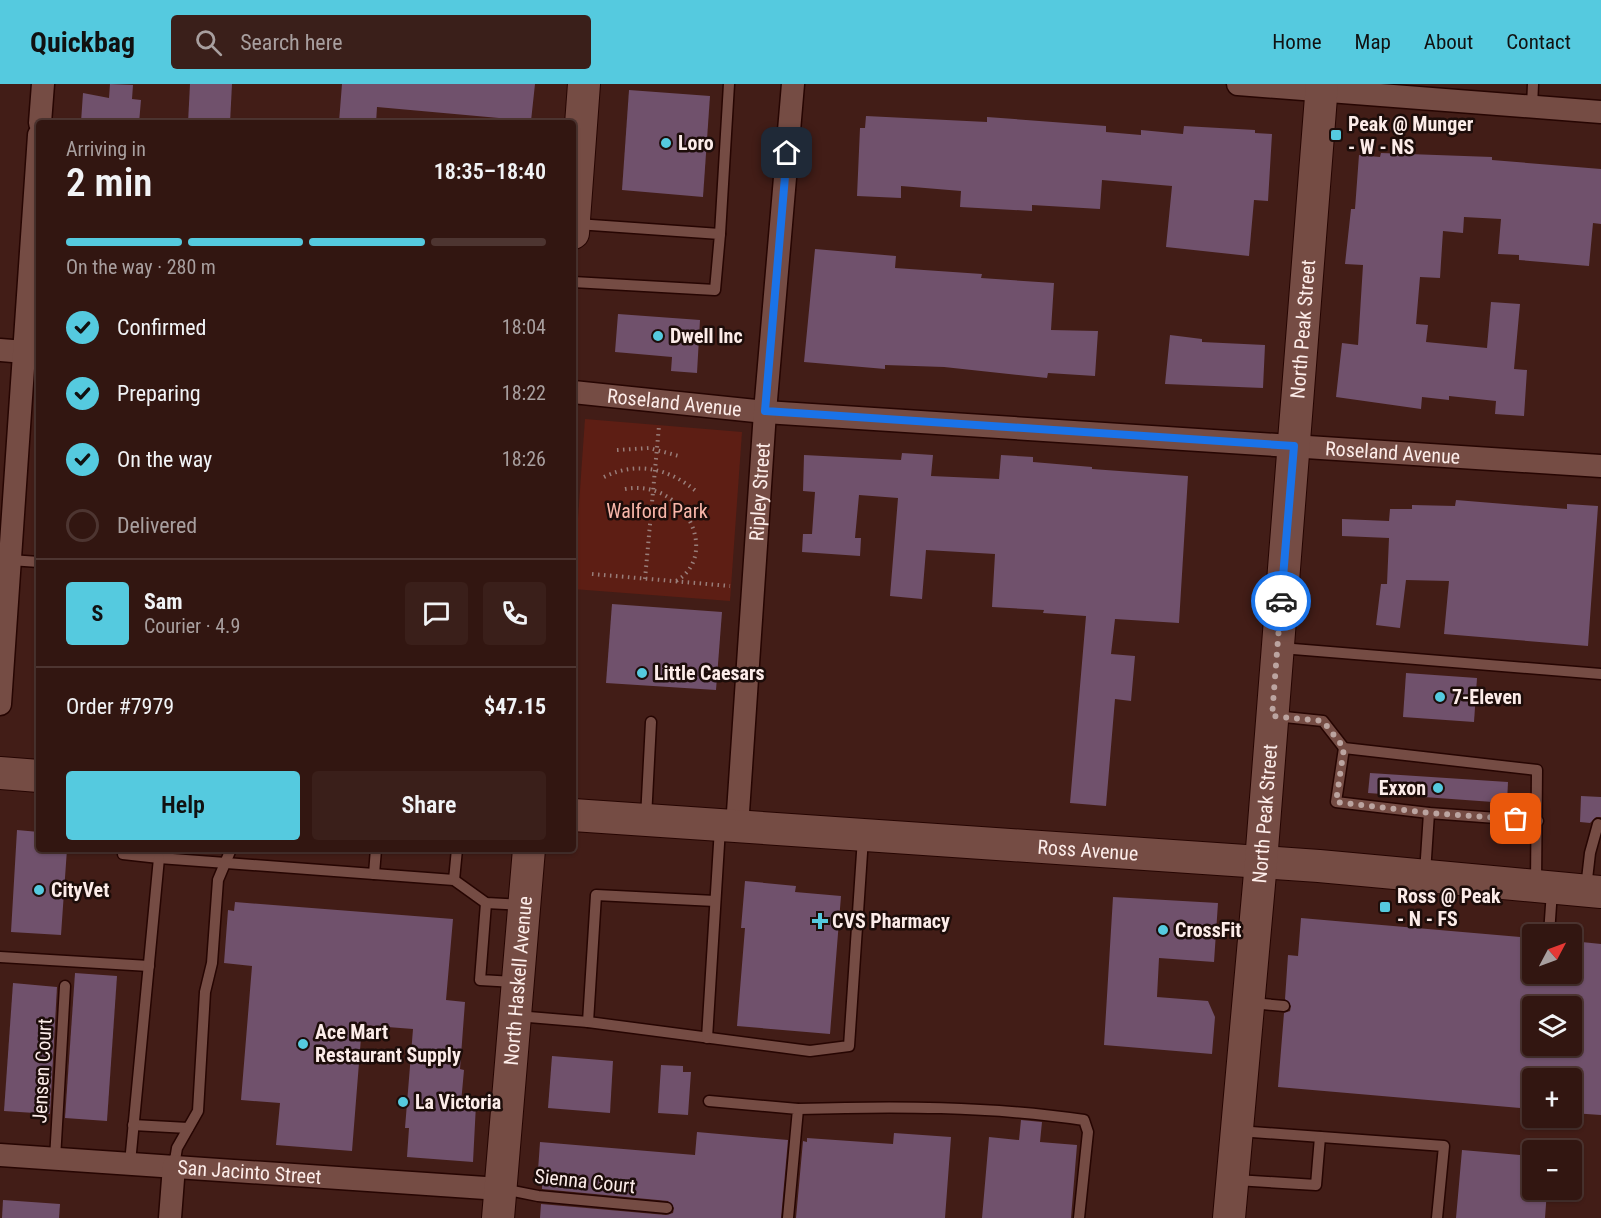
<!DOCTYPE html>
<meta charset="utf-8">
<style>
body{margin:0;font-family:"Roboto Condensed",sans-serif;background:#3a1f1a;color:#f1f3f6;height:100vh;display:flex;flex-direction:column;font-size:22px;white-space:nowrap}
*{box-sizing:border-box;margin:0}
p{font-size:20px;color:#a89f9f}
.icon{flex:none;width:33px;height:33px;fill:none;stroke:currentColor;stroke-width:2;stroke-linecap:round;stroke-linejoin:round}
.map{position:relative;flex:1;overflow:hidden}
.drawer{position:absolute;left:36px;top:36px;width:540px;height:732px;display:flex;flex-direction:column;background:#321611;border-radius:6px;box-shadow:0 2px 4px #0004,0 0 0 2px #4d3531}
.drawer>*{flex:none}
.needle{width:39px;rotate:49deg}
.fabs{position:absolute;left:1522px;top:840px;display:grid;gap:12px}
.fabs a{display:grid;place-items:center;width:60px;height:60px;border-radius:6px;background:#321611;box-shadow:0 2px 4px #0004,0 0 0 2px #4d3531;font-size:30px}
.pin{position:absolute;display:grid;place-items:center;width:51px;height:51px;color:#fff;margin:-26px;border-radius:12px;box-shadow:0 3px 9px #0006}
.courier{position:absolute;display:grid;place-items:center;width:60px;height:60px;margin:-30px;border:4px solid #1a73e8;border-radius:50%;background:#fff;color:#222;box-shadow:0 2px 8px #0007}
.summary em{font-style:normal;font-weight:600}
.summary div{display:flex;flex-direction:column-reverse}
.summary{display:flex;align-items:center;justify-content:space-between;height:102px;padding:0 30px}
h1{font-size:39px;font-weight:600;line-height:45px}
.bar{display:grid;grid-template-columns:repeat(4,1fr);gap:9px 6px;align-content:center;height:72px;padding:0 30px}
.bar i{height:8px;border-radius:4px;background:#4d3531}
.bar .active{background:#55cadf}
.bar p{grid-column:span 4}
.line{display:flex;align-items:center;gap:15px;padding:0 30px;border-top:2px solid #4d3531}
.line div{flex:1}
.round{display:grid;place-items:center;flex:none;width:63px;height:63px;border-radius:6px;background:#3a1f1a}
ol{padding:0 30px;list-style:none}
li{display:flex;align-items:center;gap:18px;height:66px}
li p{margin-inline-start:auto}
li .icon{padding:6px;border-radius:50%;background:#55cadf;color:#111;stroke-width:4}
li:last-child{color:#a89f9f}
li i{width:33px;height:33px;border:3px solid #4d3531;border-radius:50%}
.button{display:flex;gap:12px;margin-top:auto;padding:12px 30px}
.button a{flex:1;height:69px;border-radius:6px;background:#55cadf;color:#111;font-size:24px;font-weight:600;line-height:69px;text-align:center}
.button a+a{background:#3a1f1a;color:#f1f3f6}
header{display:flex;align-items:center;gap:36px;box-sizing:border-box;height:84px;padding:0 30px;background:#55cadf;color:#111}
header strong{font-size:28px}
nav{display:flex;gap:33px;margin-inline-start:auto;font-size:21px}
.search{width:420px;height:54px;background:#3a1f1a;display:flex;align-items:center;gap:15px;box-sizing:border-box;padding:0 21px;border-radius:6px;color:#a89f9f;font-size:22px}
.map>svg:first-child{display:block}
.green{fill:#5d1e14}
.building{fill:#70516c;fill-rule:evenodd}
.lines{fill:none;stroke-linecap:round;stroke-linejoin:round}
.lane-casing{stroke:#260502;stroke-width:13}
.street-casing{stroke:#260502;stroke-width:25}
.secondary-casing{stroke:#260502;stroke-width:34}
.path{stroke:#997e7a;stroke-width:4;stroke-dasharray:1.5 4.5;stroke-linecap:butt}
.lane{stroke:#754c44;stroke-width:10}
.street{stroke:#754c44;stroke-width:22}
.secondary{stroke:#754c44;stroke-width:32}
.done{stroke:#bba4a0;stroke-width:6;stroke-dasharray:0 10.8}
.route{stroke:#1a73e8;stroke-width:8}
.poi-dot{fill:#55cadf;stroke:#1d0d0a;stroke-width:2}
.labels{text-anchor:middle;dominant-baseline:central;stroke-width:5;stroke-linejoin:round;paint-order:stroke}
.poi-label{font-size:20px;font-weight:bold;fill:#fcece9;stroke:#1d0d0a;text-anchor:start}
.street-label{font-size:20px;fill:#fcece9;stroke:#1d0d0a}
.park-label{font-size:20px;fill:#f9b7aa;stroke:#1d0d0a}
</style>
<header>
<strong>Quickbag</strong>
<div class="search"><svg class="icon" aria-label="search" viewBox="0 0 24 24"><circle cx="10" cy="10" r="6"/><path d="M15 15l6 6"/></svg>Search here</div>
<nav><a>Home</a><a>Map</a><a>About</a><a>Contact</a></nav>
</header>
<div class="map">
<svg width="1601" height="1134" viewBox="0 0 1601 1134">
<rect width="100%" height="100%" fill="#421d17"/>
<path class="green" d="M585,335L742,348L730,517L573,505Z"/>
<g class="building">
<path d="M110,0L133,1L132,15L141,16L139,39L81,38L83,9L109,14Z"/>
<path d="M190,0H232L230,39H188Z"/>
<path d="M342,0H535L531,37L377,23L376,39L339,38Z"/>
<path d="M629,6L710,12L703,113L622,106Z"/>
<path d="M866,32L987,38V33L1106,42V48L1141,51V46L1183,50L1184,42L1255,46V49L1272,50L1268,117L1254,116L1249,172L1166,163L1172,102L1102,96L1100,125L1032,121V127L960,123L961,107L901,102V114L857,112L860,44H865Z"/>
<path d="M1381,69L1492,73V76L1601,85V140L1593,139L1589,182L1519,176V171L1498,170L1501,135L1464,133L1463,149L1443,147L1440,194L1420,193L1416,240L1428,241L1426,258L1487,264L1491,218L1520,220L1514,285L1527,286L1524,332L1495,330L1496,317L1449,312V316L1422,313L1421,325L1336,313L1342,259L1358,261L1363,181L1345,180L1351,125H1355L1359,71L1380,73Z"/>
<path d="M815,165L896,172L895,184L982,190L981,194L1054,199L1051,246L1098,247L1095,292L1048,289L1047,294L944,283L885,281V285L804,278Z"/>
<path d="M618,230L700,236L697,289L671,287L672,273L615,268Z"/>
<path d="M1170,251L1202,255V258L1265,261L1263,304L1165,300Z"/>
<path d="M902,369L933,371L931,392L999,395L1001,371L1033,373V378L1092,383V385L1188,392L1179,539L1115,535L1111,570L1135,572L1131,617L1115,615L1106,722L1070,719L1086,532L1043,529L1044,526L992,523L995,470L926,466L922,515L890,512L898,414L859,411L855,454H861L860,472L802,468L803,450H812L815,408L803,407L804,371L901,376Z"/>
<path d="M1456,416L1567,425V420L1598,422L1588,562L1444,550L1449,497L1406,496L1400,544L1376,541L1381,500H1387L1389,454L1342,452V435L1389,437L1390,425H1412V421L1455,422Z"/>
<path d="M612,520L722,528L716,606L606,599Z"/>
<path d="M1406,589L1477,594L1474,638L1403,633Z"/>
<path d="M1370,689L1508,698L1507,719L1368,709Z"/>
<path d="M1581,712L1601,713V733H1596L1590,739L1580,738Z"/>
<path d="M17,746L39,748V765H67L61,851L11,848Z"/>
<path d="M745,797L796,802L795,808L841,812L830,950L737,942L745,844H741Z"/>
<path d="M1113,813L1218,819L1214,878L1159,874L1157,913L1208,917L1215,933L1212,970L1104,961Z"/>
<path d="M235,818L453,835L446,916L465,918L460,985L464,986L461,1019L476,1020L473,1078L407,1073L409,1044H405L413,945L362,941L352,1067L276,1061L280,1019L241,1016L252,882L224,879L228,826L234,827Z"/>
<path d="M1301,834L1533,854V890H1572V857L1601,860V1031L1572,1029V994H1533V1025L1278,1003L1284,929L1290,927L1291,922L1285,915L1288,871L1298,872ZM1533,922H1572V962H1533Z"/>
<path d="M75,889L117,892L107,1037L65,1034Z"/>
<path d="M13,899L57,903L50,1030L4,1027Z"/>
<path d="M552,972L613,977L610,1029L548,1024Z"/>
<path d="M661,981L683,982V988H691L688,1031L658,1029Z"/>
<path d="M1021,1036L1042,1038L1040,1058L1077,1061L1071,1134H982L989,1053L1019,1056Z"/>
<path d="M697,1048L788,1056L781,1134H540L541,1120L666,1131L673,1129L674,1124L668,1117L542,1105V1101H537L540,1058L695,1071Z"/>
<path d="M894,1049L951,1053L945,1134H796L803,1057L807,1058V1054L893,1060Z"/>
<path d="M1462,1066L1533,1072V1106H1547L1545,1134H1456Z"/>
<path d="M3,1116L60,1120L59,1134H2Z"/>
</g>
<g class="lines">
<defs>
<g id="lane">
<path d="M1532,23L1533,0"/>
<path d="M720,150L729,0"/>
<path d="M573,198L715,206L720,150L577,140"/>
<path d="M10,476L39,478"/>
<path d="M1281,564L1601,590"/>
<path d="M1275,632L1323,637L1344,664L1537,686L1536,799"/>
<path d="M1344,664L1336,718L1429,729L1538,737"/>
<path d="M646,734L651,638"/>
<path d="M123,765V770L159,774L454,796L486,819L523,821"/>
<path d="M1425,789L1429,729"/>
<path d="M374,790L376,765"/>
<path d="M454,796L457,765"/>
<path d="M1586,804L1590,769L1598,740"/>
<path d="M486,819L480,896L516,898"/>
<path d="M1549,850L1552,807"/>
<path d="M0,873L149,882"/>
<path d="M1252,919L1284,922"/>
<path d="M517,932L588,938L810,967L849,962L863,754"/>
<path d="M588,938L596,811L715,817"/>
<path d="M707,954L720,744"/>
<path d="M709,1017L798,1025L788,1134"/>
<path d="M798,1025C893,1022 989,1022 1084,1036L1088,1048L1079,1134"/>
<path d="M133,1041L188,1044"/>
<path d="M1238,1047L1444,1062L1437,1134"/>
<path d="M55,1075L65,902"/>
<path d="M130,1079L159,774"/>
<path d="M174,1082L177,1064L198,1027L205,908L212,879L218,796L231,765"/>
<path d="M1236,1096L1316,1101L1320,1053"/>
<path d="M503,1105L538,1112L667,1124"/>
</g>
<g id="street">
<path d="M1238,0L1601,28"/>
<path d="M40,39L43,0"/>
<path d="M0,266L37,269"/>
<path id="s1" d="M573,308L765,328L1601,382"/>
<path d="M0,620L39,51"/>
<path id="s2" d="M737,743L765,328L793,0"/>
<path id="s3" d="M0,1071L500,1105"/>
<path d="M170,1134L174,1082"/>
</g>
<g id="secondary">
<path d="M573,149L584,0"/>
<path d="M0,689L39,692"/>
<path id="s4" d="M573,731L1319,782L1601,808"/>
<path id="s5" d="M498,1134L529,765"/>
<path id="s6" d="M1229,1134L1261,778L1322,0"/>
</g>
</defs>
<use href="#lane" class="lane-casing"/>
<use href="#street" class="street-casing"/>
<use href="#secondary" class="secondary-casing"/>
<g class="path">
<path d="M617,366L649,364L679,372"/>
<path d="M604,393C637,377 669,384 697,408"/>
<path d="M625,405C685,394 721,471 676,497"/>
<path d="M592,490L730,502"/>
<path d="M645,495L659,342"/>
</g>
<use href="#lane" class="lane"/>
<use href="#street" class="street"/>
<use href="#secondary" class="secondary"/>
</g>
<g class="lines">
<path class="done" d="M1281,517L1272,632L1323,637L1344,664L1336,718L1430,729L1516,735"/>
<path class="route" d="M787,69L765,327L1294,362L1281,517"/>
</g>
<g class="poi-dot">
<rect x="1330" y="45" width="12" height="12" rx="3"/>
<circle cx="666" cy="59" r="6"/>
<circle cx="658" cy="252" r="6"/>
<circle cx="642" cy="589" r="6"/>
<circle cx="1440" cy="613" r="6"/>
<circle cx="1438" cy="704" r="6"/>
<circle cx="39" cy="806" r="6"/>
<rect x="1379" y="817" width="12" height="12" rx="3"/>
<path d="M817 828h6v6h6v6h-6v6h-6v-6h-6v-6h6z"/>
<circle cx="1163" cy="846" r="6"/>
<circle cx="303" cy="960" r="6"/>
<circle cx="403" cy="1018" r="6"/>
</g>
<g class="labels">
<g class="poi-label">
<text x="1348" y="40">Peak @ Munger<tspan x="1348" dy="23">- W - NS</tspan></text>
<text x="678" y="59">Loro</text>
<text x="670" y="252">Dwell Inc</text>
<text x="654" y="589">Little Caesars</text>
<text x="1452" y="613">7-Eleven</text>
<text x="1426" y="704" text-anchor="end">Exxon</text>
<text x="51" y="806">CityVet</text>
<text x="1397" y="812">Ross @ Peak<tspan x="1397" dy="23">- N - FS</tspan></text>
<text x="832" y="837">CVS Pharmacy</text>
<text x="1175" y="846">CrossFit</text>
<text x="315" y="948">Ace Mart<tspan x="315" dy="23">Restaurant Supply</tspan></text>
<text x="415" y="1018">La Victoria</text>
</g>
<g class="street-label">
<text stroke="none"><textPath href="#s6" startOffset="892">North Peak Street</textPath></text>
<text stroke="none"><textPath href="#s1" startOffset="102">Roseland Avenue</textPath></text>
<text stroke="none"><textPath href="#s1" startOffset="822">Roseland Avenue</textPath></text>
<text stroke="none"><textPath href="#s2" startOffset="336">Ripley Street</textPath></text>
<text stroke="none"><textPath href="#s6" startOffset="406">North Peak Street</textPath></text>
<text stroke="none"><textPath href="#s4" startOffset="516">Ross Avenue</textPath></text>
<text stroke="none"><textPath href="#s5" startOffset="238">North Haskell Avenue</textPath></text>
<text transform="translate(42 987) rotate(-87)">Jensen Court</text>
<text stroke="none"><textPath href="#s3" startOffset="250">San Jacinto Street</textPath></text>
<text transform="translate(585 1097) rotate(6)">Sienna Court</text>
</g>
<g class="park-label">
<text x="657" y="427">Walford Park</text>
</g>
</g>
</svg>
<div class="fabs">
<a><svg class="needle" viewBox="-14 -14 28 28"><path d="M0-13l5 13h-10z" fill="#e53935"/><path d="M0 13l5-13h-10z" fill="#a89f9f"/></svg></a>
<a><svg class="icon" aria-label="layers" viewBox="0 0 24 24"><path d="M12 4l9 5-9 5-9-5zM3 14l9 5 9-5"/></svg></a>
<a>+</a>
<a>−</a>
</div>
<div class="pin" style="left:1516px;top:735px;background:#ea580c"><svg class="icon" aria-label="bag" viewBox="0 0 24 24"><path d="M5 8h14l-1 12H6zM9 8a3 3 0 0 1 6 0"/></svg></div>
<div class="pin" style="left:787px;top:69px;background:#1f2937"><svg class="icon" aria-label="home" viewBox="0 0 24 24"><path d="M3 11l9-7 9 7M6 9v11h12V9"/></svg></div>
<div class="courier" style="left:1281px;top:517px"><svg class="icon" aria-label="car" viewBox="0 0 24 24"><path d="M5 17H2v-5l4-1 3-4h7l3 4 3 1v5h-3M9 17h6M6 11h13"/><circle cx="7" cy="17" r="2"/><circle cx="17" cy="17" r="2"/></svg></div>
<section class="drawer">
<div class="summary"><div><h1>2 min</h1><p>Arriving in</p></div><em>18:35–18:40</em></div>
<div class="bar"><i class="active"></i><i class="active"></i><i class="active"></i><i></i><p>On the way · 280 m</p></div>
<ol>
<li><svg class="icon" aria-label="check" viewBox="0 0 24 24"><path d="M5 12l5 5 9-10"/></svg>Confirmed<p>18:04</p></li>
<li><svg class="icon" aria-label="check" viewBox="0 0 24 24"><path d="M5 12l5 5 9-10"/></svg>Preparing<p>18:22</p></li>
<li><svg class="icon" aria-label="check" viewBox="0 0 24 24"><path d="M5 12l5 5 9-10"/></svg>On the way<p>18:26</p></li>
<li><i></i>Delivered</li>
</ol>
<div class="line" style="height:108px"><b class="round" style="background:#55cadf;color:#111">S</b><div><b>Sam</b><p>Courier · 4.9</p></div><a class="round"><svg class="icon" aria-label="chat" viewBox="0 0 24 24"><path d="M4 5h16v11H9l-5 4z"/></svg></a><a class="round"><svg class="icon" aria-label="phone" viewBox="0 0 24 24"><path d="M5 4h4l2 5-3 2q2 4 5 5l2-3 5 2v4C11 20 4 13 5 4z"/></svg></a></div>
<div class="line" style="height:78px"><div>Order #7979</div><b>$47.15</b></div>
<div class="button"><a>Help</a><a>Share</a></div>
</section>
</div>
